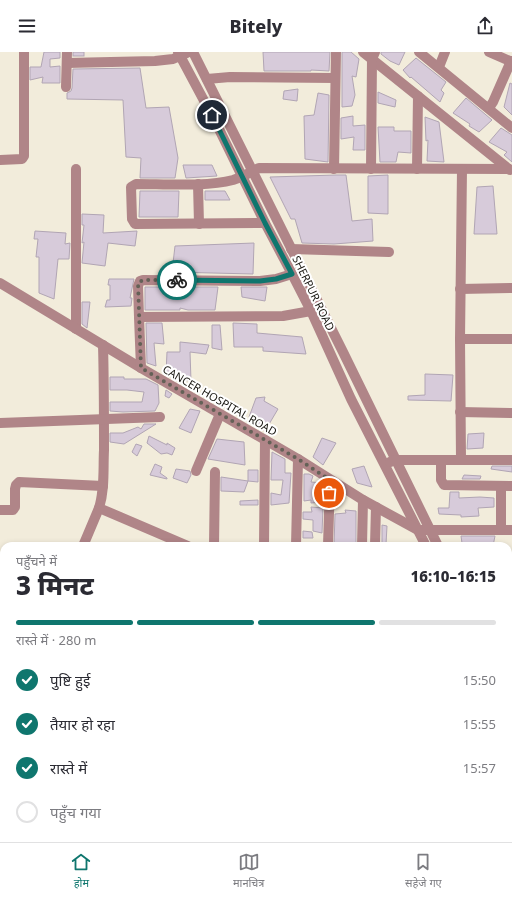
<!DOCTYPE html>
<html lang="hi">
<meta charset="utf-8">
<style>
body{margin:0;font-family:"Noto Sans","Noto Sans Devanagari",sans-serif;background:#f7f7f7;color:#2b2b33;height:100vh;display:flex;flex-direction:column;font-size:15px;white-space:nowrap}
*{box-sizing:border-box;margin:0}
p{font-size:13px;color:#7c7c81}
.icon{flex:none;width:22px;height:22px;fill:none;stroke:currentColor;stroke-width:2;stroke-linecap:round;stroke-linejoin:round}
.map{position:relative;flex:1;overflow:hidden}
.side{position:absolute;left:0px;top:490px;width:512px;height:300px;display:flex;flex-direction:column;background:#fff;border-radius:12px 12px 0 0;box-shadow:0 2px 6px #0003}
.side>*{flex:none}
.pin{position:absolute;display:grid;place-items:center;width:34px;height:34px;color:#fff;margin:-17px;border:2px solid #fff;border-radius:50%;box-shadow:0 1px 4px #0007}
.courier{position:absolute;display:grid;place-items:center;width:40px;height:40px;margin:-20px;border:3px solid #0f766e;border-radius:50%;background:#fff;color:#222;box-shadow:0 1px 5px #0007}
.headline em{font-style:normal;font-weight:800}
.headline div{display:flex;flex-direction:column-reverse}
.headline{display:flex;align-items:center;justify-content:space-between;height:68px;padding:0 16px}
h1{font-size:26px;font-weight:800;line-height:30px}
.bar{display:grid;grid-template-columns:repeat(4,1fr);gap:6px 4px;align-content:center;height:48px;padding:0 16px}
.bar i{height:5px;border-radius:3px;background:#e1e1e2}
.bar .active{background:#0f766e}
.bar p{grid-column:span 4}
ol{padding:0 16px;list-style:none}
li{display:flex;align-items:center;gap:12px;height:44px}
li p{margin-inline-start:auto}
li .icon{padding:4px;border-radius:50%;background:#0f766e;color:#fff;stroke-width:4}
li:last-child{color:#7c7c81}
li i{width:22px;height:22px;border:2px solid #e1e1e2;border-radius:50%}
header{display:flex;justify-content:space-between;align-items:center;height:52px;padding:0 16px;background:#fff;font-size:18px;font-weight:800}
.dock{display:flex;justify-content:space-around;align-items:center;height:56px;border-top:1px solid #e1e1e2;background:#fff;font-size:11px;color:#7c7c81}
.dock a{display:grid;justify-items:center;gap:2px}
.dock .active{color:#0f766e}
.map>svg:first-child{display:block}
.building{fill:#d7cbda;stroke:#b1a5b4}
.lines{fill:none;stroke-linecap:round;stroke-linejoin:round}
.minor{stroke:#b08588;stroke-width:10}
.major{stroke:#762f38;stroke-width:10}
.rail-casing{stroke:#39362e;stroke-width:3.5}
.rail{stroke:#fff;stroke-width:2;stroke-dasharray:6;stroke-linecap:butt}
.done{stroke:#646157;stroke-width:4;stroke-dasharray:0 7.2}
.route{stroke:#0f766e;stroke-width:5}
.labels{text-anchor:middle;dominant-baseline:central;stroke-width:4;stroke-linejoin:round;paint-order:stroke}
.street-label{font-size:11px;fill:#181610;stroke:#fff}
</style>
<header><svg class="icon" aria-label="menu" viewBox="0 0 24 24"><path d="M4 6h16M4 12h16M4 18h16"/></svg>Bitely<svg class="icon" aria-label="share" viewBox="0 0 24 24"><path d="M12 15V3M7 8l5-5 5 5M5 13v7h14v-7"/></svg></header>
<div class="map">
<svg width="512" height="790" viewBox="0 0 512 790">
<rect width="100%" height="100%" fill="#f2ecdb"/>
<g class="building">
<path d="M44,0H60V6L50,7V15L60,14V31H42L43,25L30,28V15H41Z"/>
<rect x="73" y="0" width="11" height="4"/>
<path d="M263,0H330L329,19L311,18V19H264Z"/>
<path d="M342,0H351L359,7L356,25L352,24L355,43L352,54L342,55Z"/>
<path d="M381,0H405L399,13L390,9L381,2Z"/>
<path d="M416,6L446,30L441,38L444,41L440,50L411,25L410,26L403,18Z"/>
<path d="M140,16L146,56L169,55L178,106L175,126H140L141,106L126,105L123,48L67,47V41L71,39L72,36L73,17Z"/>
<path d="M510,31L512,32V63L504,55Z"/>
<path d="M298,37L297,49L283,47L284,39Z"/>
<path d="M378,40L396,48L395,55L378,51Z"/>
<path d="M318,41L329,43L328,110L305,107L304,64L314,63Z"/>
<path d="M466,46L492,68L479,80L469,74L470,72L453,61Z"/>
<path d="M353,64V74L365,73V98H353L354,85L341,87V66Z"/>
<path d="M425,65L439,70L444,110L427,109L428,88L426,89Z"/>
<path d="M378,75H394V79H411V101L398,100L396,110H380Z"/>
<path d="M501,76L512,83V110L504,103L507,100L489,90Z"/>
<path d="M183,113H212L217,124L186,126Z"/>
<path d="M336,123H346L352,169L372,167L373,189L334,192L302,191L295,167H291L270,125Z"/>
<path d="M388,123V162L368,161V124Z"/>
<path d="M493,134L497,182H474L477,135Z"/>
<path d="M140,139H179L178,165H139Z"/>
<path d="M205,139H225L230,148H205Z"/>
<path d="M82,162L104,163L103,181L137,179L135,194L108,191L105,214L82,211L84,190L82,191L84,173H82Z"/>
<path d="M35,179L66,181L65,192L70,191L69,207H58L54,247L39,241V205H36L38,187H34Z"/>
<path d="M254,191L253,222L172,220L175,194Z"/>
<path d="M109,227H134L130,246H132L131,254L105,255L107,248H110V233H108Z"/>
<path d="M145,235H218L215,258H188L180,256V258H145Z"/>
<path d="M241,235H267L265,249L242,245Z"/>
<path d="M82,250H90L87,276L82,272Z"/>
<path d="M146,271H162L164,292L154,291L156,314L147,311Z"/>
<path d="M233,271L257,272V281L302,285L306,302L263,299V295H234Z"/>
<path d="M212,273H220L222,298L212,296Z"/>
<path d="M180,290L209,293L206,302L190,300L191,329L180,328V327L166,322L167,300H180Z"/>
<path d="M425,322L453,323L451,349L408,348V344L425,343Z"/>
<path d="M110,325H124V327H146L158,333L159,351L155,359L123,360L110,359V350H142L144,340L127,338H110Z"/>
<path d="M166,338L172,342L169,346L165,344Z"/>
<path d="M265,345L264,349L278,357L265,379L249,365L256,346Z"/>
<path d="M190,357L200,359L191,381L179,376Z"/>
<path d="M144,372H156L124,392L110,390V381H123L138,375L141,377Z"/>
<path d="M484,381L483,396L467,397L468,382Z"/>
<path d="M149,384L167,393V391L175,396L172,403L167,401L161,402L147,391Z"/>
<path d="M322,386L336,391L323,413L313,405Z"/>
<path d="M217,387L244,390L245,413L208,407Z"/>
<path d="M136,392L142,394L137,404L132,400Z"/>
<path d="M272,400L285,407V421H291L289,451L271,453V441L281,443L283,428H271Z"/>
<path d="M155,412L162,415L160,421L167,426V427L150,423Z"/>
<path d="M364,414L372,435L357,431L352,417Z"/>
<path d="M492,414H512V420L491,417Z"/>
<path d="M176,417L190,419L191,423L187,431L173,426Z"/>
<path d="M248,418H258V430L248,429Z"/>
<path d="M304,422H309L313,424L311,430L323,431V450L311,451V448L304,449Z"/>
<path d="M464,423L481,424L480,427H462Z"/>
<path d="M221,425L248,429L244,440L221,439Z"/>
<path d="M450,440H459V446L480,445L494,446V455L478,456L479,464L461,465V463L439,462L438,456H449Z"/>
<path d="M336,442H341L342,447L336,448Z"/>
<path d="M258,448V453H240V449Z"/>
<path d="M311,455L323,456L322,481L313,479V468L303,467V460H312Z"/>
<path d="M345,458L356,459V494H334L335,462L346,461Z"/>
<path d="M382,473L387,474L386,492H382Z"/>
<path d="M303,479L312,480L313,486H303Z"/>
<path d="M461,484H495L493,494H487V492L462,491Z"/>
</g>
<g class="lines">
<g class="minor">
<path d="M178,0L217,73L265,171L292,222L311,259L351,347L426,494"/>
<path d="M193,0L343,300L438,494"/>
<path d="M363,0L510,118"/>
<path d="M419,0L512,76"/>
<path d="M489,0L512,10"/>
<path d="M67,11L155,9L173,7L187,1"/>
<path d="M439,15L445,0"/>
<path d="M207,27L230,25L335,26"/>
<path d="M66,35L67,0"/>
<path d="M489,56L493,50L511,9"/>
<path d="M0,108L22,107L24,104V0"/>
<path d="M76,117V277"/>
<path d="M334,117L336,0"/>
<path d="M371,117L372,7L375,0"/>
<path d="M417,117L418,44"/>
<path d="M198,132L199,172"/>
<path d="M265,171L135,172L132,167L131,135L136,132C164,132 207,135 233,128C242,125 251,120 259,116L509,117"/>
<path d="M291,197L389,200"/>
<path d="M292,222L276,227L260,229L143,228L140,229L138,234L139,265L283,264L311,259"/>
<path d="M0,231L141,316L298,407L363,448L418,478H512"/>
<path d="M460,237L512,236"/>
<path d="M139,265L141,316"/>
<path d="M460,287H512"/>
<path d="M103,293C104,328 104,363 104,398C103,417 105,437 99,456L188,494"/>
<path d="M460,360L512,361"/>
<path d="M0,371L160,365"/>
<path d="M441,408V428L444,433L512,434"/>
<path d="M461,408L460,287L462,117"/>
<path d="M390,410L395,408H512"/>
<path d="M196,419L220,362"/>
<path d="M501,434V478"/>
<path d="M0,458H13L15,455V437L16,433L19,430L103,434"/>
<path d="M83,494L99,456"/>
<path d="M214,494L215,420"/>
<path d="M264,494L265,388"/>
<path d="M296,494L298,407"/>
<path d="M328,494L330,428"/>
<path d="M362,494L363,448"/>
<path d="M375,494L376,455"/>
<path d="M508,563L512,561"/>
<path d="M0,565H4"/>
<path d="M508,619L512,623"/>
<path d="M508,633L512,637"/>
<path d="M0,634L4,628"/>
<path d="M510,733L512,727"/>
<path d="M508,766H512"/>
<path d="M334,786L341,790"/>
<path d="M420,790L421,786"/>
</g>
<g class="major">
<path d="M0,758L4,760"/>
<path d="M0,781H4"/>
<path d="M19,786L24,790"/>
<path d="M33,786L35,790"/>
</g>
<defs>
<g id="rail">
<path d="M0,654L4,656"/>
<path d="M0,668L4,670"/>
<path d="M196,786L202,790"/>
<path d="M210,786L216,790"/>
</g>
</defs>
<use href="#rail" class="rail-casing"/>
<use href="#rail" class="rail"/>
</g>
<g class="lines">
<path class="done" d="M177,228H143L138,231L141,316L298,407L330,428L329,441"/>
<path class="route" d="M177,228L260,229L276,227L292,222L265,171L212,63"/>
</g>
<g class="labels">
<g class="street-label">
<text transform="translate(314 241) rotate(64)">SHERPUR ROAD</text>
<text transform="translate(220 348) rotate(30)">CANCER HOSPITAL ROAD</text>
</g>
</g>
</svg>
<div class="pin" style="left:329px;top:441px;background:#ea580c"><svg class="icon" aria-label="bag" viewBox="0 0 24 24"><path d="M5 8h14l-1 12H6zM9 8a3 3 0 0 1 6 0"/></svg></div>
<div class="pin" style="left:212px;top:63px;background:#1f2937"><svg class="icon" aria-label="home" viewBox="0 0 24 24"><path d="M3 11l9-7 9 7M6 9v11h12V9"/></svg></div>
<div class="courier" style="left:177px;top:228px"><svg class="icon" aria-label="bike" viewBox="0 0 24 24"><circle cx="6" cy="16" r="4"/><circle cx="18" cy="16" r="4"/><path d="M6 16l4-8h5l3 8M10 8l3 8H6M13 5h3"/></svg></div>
<section class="side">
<div class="headline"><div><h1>3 मिनट</h1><p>पहुँचने में</p></div><em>16:10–16:15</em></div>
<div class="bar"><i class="active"></i><i class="active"></i><i class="active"></i><i></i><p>रास्ते में · 280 m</p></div>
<ol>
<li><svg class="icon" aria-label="check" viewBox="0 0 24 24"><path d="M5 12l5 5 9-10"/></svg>पुष्टि हुई<p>15:50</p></li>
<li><svg class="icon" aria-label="check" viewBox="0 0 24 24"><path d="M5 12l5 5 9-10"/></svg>तैयार हो रहा<p>15:55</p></li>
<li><svg class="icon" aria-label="check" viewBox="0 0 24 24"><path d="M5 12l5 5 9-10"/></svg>रास्ते में<p>15:57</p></li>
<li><i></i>पहुँच गया</li>
</ol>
</section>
</div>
<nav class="dock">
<a class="active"><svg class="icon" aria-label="home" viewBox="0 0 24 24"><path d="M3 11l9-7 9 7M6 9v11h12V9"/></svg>होम</a>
<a><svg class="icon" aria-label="map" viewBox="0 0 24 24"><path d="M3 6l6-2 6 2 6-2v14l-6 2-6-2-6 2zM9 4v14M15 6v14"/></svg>मानचित्र</a>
<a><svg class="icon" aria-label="saved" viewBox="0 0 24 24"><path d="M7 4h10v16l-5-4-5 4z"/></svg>सहेजे गए</a>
</nav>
